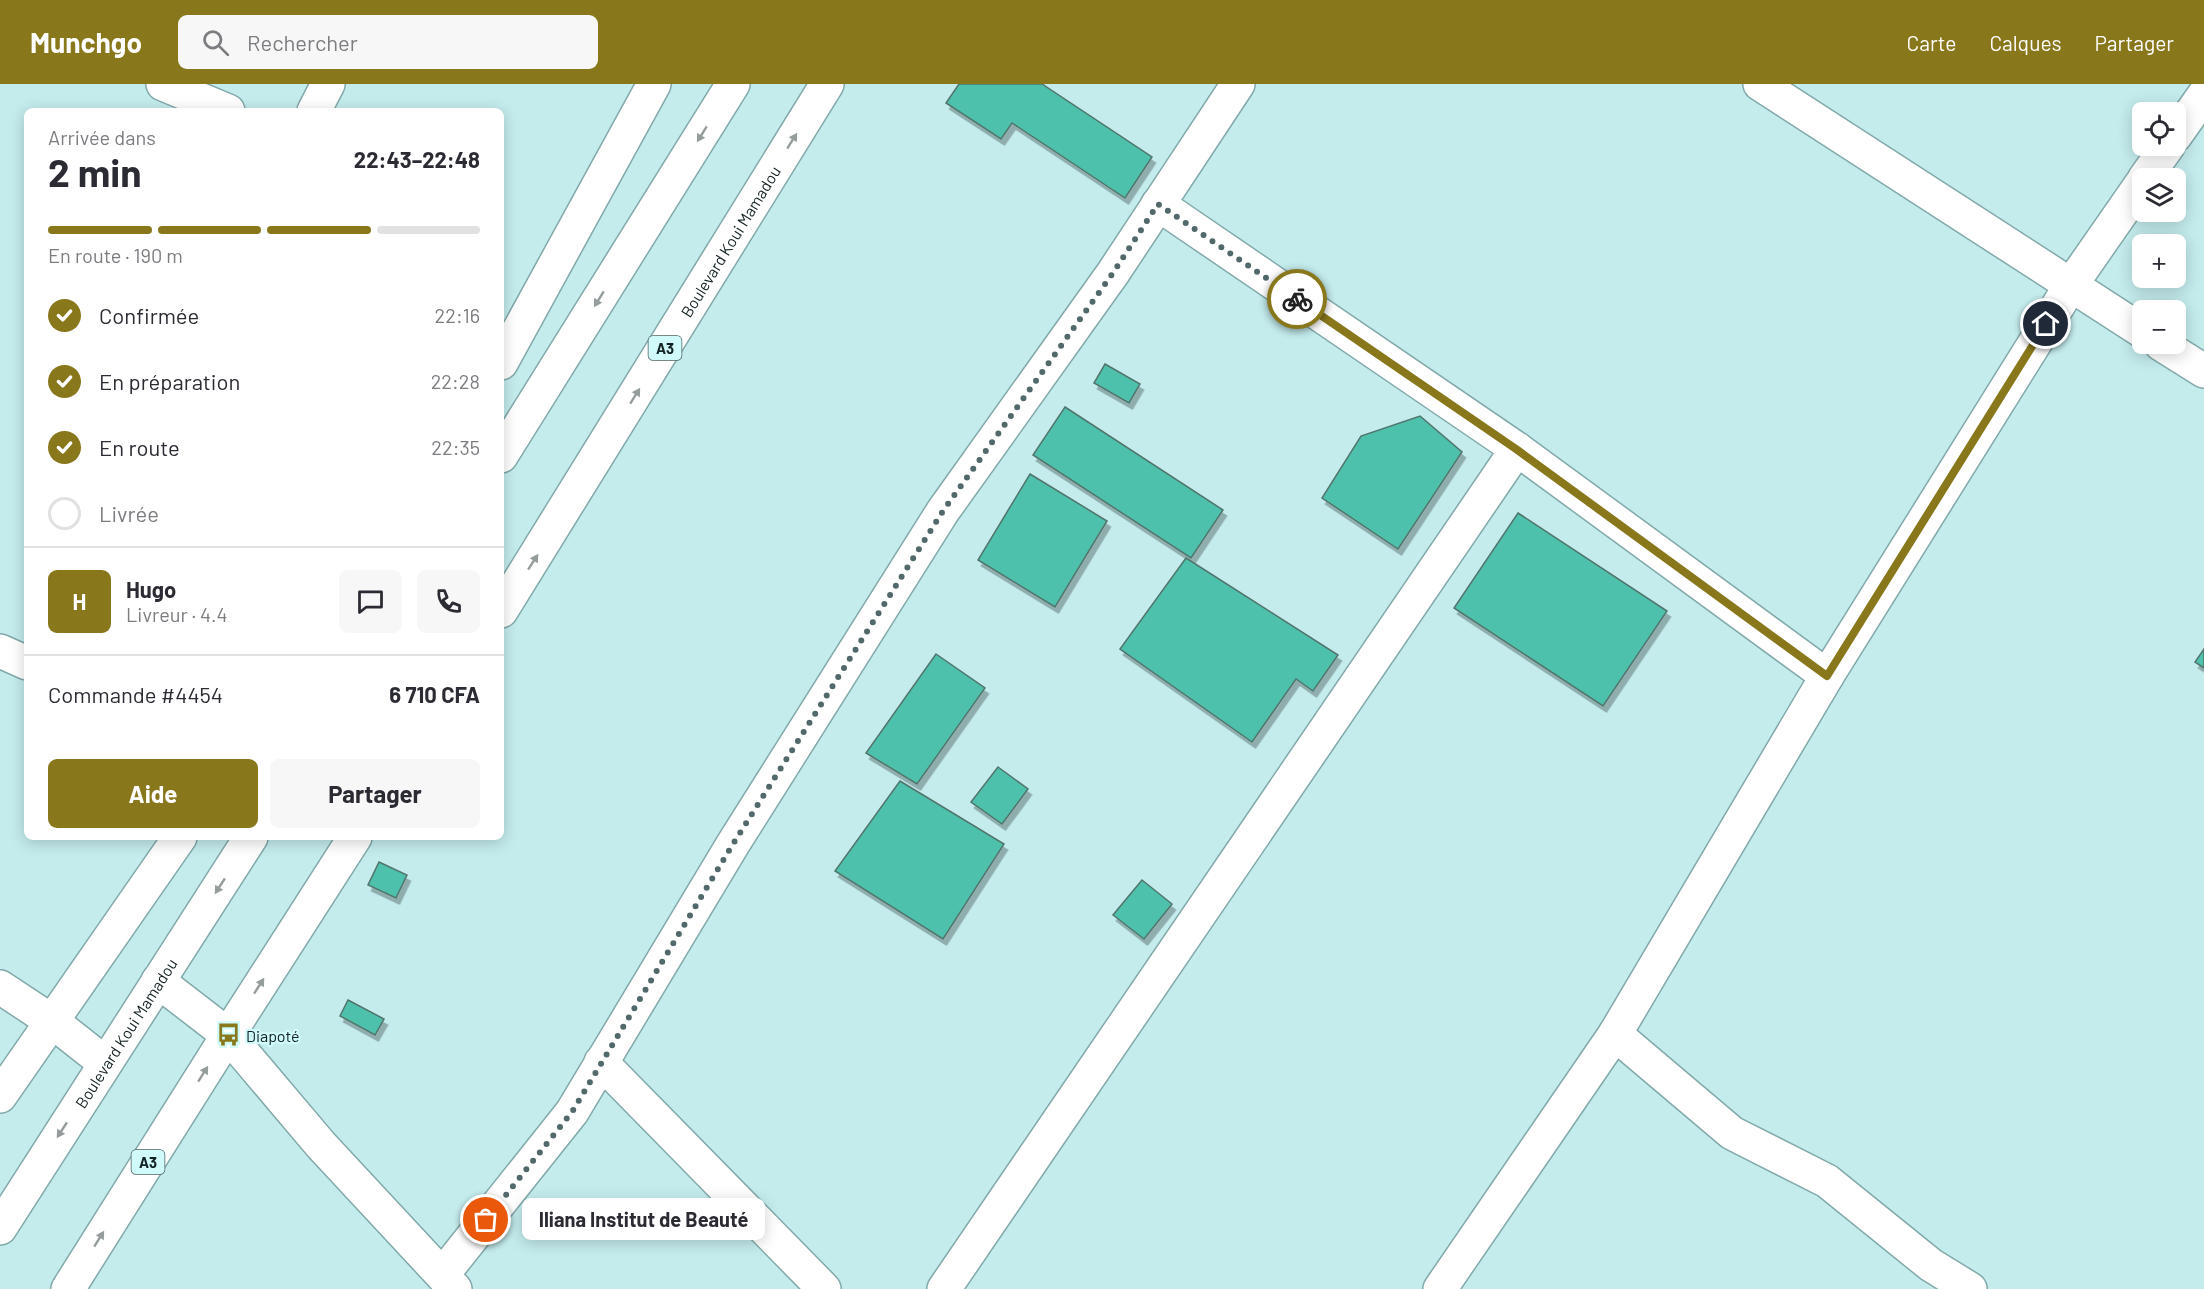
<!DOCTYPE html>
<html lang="fr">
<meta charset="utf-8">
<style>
body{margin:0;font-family:Barlow,sans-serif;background:#f7f7f7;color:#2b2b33;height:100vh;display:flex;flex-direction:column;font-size:22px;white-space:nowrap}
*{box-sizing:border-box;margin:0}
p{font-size:20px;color:#7c7c81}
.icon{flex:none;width:33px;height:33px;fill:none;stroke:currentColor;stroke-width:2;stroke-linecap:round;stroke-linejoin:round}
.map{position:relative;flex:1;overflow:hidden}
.drawer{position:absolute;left:24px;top:24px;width:480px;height:732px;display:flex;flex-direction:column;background:#fff;border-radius:9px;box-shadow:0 3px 15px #0003}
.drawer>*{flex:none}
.fabs{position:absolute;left:2132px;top:18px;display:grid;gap:12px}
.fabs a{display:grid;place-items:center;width:54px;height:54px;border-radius:9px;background:#fff;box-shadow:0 3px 15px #0003;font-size:30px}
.pin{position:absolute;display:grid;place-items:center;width:51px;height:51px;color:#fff;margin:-26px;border:3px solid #fff;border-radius:50%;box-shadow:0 2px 6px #0007}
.courier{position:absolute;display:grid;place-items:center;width:60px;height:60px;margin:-30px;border:4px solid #89771c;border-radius:50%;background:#fff;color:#222;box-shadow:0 2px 8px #0007}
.bubble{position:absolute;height:42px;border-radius:9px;background:#fff;box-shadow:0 3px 15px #0003;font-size:20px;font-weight:700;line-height:42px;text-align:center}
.head em{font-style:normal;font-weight:700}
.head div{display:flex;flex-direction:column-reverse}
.head{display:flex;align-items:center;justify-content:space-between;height:102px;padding:0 24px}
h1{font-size:39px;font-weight:700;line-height:45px}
.bar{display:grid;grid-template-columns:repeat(4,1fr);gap:9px 6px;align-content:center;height:72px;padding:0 24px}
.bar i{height:8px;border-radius:4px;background:#e1e1e2}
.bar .active{background:#89771c}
.bar p{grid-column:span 4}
.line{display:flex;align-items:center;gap:15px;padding:0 24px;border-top:2px solid #e1e1e2}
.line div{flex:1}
.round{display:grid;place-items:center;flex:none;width:63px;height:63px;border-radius:9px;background:#f7f7f7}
ol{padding:0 24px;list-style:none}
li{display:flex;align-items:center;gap:18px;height:66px}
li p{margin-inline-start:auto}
li .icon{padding:6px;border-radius:50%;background:#89771c;color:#fff;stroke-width:4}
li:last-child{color:#7c7c81}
li i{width:33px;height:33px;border:3px solid #e1e1e2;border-radius:50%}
.action{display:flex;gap:12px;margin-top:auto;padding:12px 24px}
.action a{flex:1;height:69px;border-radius:9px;background:#89771c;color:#fff;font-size:24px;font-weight:700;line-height:69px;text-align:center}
.action a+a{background:#f7f7f7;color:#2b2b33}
header{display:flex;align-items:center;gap:36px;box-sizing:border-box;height:84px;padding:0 30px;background:#89771c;color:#fff}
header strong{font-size:28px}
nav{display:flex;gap:33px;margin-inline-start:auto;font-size:21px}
.search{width:420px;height:54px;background:#f7f7f7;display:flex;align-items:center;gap:15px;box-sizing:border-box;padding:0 21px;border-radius:9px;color:#7c7c81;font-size:22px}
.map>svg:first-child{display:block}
.building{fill:#4ec1ab;stroke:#51746c;stroke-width:1.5;filter:url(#shadow)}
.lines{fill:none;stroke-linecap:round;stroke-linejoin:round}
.minor-casing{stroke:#82a9aa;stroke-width:36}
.major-casing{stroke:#82a9aa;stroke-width:36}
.minor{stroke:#fff;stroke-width:33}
.major{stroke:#fff;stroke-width:33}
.oneway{fill:#959c9c}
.done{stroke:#51696a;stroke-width:6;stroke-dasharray:0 10.8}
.route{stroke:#89771c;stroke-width:8}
.labels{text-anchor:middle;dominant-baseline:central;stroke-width:4.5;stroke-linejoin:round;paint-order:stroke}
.shield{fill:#d1fafb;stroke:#4c6364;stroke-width:1.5}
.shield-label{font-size:15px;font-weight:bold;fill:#132223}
.street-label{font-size:16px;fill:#132223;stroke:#d1fafb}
.poi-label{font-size:16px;fill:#132223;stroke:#d1fafb;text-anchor:start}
</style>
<header>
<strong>Munchgo</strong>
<div class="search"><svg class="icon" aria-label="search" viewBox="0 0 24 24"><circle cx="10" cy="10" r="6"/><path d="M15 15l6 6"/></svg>Rechercher</div>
<nav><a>Carte</a><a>Calques</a><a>Partager</a></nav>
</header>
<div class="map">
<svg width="2204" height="1205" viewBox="0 0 2204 1205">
<defs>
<filter id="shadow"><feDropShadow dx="3.5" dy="6" stdDeviation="0" flood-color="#0004"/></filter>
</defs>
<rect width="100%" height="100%" fill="#c4eced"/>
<g class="building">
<path d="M959,0H1042L1152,73L1125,114L1012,39L1001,55L946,19Z"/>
<path d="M1105,280L1140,300L1129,319L1094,299Z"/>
<path d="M1065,323L1223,426L1191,474L1033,371Z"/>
<path d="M1420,332L1462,368L1398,465L1322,414L1361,352Z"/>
<path d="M1030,390L1107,437L1055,523L978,476Z"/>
<path d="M1518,429L1667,527L1603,622L1454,524Z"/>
<path d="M1186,474L1338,571L1313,607L1296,595L1252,658L1120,565Z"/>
<path d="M2204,565V584L2195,578Z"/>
<path d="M936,570L985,604L917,700L866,669Z"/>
<path d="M998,683L1028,705L1002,740L971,718Z"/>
<path d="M900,697L1004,760L943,855L835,787Z"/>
<path d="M379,778L407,791L396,814L368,801Z"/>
<path d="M1142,796L1172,820L1144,855L1113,831Z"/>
<path d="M348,916L384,935L375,951L340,932Z"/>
</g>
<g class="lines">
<defs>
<g id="minor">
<path d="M163,0L228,27"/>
<path d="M1760,0L2142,247"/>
<path d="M314,27L328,0"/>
<path d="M2175,52L2204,11"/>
<path d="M2145,94L2168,62"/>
<path d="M1158,120L1517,365L1827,592"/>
<path d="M2161,260L2204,287"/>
<path d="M501,279L654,0"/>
<path d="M0,567L27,579"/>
<path d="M0,903L53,938L105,979"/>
<path d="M1615,950L1732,1049L1827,1097L1931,1181L1970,1205"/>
<path d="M228,951L321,1061L455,1205"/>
<path d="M601,978L824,1205"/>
<path d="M0,1012L180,753"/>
<path d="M443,1190L572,1028L733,760L943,427L1113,189L1238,0"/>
<path d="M944,1205L1517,365"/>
<path d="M1440,1205L1615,950L1827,592L2071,201L2142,99"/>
</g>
<g id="major">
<path d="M501,372L733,0"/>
<path id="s1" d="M501,527L827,0"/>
<path d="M158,897L228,951"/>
<path id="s2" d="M0,1144L251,753"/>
<path d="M68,1205L228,951L355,753"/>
</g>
</defs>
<use href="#minor" class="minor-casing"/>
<use href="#major" class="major-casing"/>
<use href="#minor" class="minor"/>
<use href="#major" class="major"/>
</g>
<defs><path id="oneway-solid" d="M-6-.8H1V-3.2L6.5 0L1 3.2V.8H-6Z" transform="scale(1.5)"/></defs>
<g class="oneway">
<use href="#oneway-solid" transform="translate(702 50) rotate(122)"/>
<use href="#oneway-solid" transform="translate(792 57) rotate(-58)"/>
<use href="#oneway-solid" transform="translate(599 215) rotate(122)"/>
<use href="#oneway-solid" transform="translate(635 312) rotate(-58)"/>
<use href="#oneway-solid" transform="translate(533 478) rotate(-57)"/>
<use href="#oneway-solid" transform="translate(220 802) rotate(123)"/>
<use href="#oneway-solid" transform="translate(259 902) rotate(-57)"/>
<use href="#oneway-solid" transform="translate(203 990) rotate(-58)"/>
<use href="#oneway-solid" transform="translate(62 1046) rotate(123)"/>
<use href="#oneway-solid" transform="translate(99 1155) rotate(-58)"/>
</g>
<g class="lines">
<path class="done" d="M486,1136L572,1028L733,760L943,427L1113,189L1158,120L1297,215"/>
<path class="route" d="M1297,215L1516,365L1827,592L2046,240"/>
</g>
<defs>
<symbol id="bus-bare" viewBox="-9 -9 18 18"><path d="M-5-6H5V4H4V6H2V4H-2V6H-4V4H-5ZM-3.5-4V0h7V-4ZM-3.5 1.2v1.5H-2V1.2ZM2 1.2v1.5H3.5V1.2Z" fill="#89771c" stroke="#d1fafb" stroke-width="2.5" paint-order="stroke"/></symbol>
</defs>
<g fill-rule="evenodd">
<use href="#bus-bare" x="212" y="934" width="33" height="33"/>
</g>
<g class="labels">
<g class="shield">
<rect x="648.5" y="252" width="33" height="24" rx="4.5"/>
<rect x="131.5" y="1066" width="33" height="24" rx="4.5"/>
</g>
<g class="shield-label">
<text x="665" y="264">A3</text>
<text x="148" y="1078">A3</text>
</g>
<g class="street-label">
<text stroke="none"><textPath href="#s1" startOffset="435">Boulevard Koui Mamadou</textPath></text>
<text stroke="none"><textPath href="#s2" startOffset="232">Boulevard Koui Mamadou</textPath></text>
</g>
<g class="poi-label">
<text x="246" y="951">Diapoté</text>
</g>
</g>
</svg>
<div class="fabs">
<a><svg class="icon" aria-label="locate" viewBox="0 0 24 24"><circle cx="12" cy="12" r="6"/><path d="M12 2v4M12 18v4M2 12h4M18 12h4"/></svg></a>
<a><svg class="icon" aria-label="layers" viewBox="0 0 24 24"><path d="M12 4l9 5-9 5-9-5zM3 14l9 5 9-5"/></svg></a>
<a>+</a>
<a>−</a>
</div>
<div class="pin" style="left:486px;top:1136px;background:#ea580c"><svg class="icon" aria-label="bag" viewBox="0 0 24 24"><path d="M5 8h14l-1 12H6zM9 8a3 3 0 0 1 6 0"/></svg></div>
<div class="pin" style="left:2046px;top:240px;background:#1f2937"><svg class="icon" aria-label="home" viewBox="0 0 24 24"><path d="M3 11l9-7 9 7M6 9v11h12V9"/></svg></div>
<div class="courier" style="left:1297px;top:215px"><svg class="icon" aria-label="bike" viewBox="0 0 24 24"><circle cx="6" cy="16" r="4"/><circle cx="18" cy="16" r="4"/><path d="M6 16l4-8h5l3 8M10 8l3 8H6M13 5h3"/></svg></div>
<div class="bubble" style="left:522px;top:1114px;width:243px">Iliana Institut de Beauté</div>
<section class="drawer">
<div class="head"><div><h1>2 min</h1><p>Arrivée dans</p></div><em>22:43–22:48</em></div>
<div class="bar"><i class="active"></i><i class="active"></i><i class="active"></i><i></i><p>En route · 190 m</p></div>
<ol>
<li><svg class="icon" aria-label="check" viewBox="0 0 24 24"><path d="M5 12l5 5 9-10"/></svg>Confirmée<p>22:16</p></li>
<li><svg class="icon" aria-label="check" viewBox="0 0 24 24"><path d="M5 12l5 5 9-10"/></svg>En préparation<p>22:28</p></li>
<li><svg class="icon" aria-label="check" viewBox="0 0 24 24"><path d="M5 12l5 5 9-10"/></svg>En route<p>22:35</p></li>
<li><i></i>Livrée</li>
</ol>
<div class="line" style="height:108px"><b class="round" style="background:#89771c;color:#fff">H</b><div><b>Hugo</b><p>Livreur · 4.4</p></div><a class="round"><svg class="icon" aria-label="chat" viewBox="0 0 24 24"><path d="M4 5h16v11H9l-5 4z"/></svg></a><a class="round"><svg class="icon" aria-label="phone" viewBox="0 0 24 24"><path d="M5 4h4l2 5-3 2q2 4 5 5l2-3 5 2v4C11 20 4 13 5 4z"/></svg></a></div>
<div class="line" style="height:78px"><div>Commande #4454</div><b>6 710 CFA</b></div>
<div class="action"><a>Aide</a><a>Partager</a></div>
</section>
</div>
